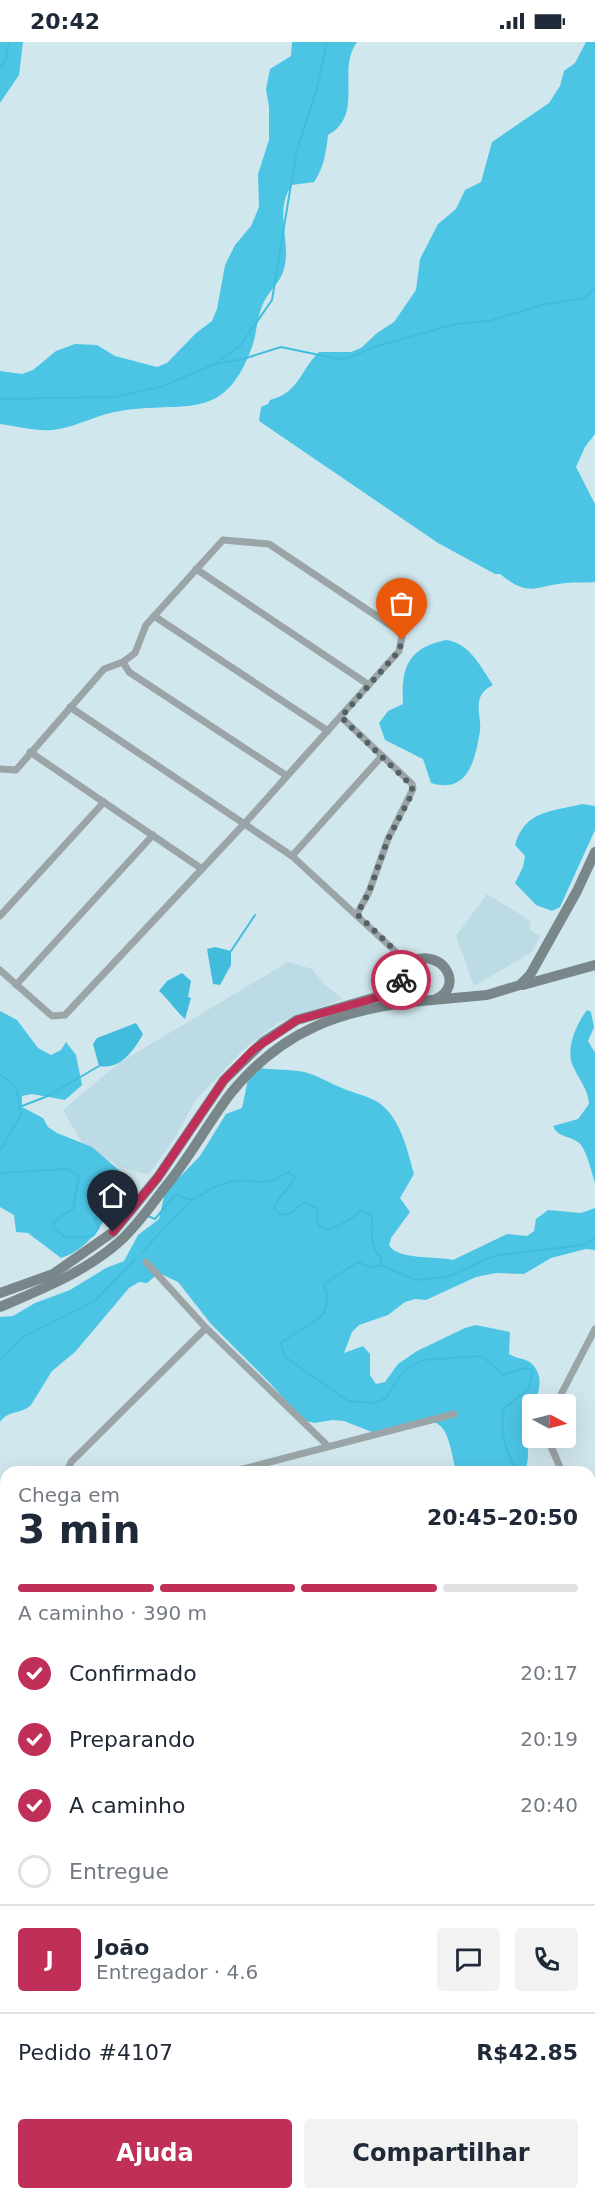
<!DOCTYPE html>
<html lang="pt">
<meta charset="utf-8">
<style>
body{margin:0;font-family:"DejaVu Sans",sans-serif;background:#f2f2f3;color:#1f2937;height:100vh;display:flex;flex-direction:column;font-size:22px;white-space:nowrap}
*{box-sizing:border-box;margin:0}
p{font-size:20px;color:#747a83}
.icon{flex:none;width:33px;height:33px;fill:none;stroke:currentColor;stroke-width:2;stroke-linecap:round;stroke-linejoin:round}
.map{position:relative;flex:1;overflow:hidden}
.sheet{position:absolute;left:0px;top:1424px;width:596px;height:734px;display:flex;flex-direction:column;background:#fff;border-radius:18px 18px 0 0;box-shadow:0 6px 24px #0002}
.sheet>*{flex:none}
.needle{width:39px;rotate:97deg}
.buttons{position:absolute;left:522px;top:1352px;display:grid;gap:12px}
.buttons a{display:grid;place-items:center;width:54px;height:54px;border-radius:6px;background:#fff;box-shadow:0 6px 24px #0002;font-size:30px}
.pin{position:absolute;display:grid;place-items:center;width:51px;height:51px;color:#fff;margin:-62px -26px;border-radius:50% 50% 50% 0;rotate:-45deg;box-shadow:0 0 6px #0007}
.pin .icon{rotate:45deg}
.courier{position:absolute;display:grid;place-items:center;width:60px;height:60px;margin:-30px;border:4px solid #bf2f58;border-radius:50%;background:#fff;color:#222;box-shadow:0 2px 8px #0007}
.summary em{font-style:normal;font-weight:700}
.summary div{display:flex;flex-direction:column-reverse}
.summary{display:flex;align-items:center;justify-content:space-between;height:102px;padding:0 18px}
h1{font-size:39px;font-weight:700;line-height:45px}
.bar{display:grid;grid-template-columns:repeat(4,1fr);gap:9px 6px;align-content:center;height:72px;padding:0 18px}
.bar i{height:8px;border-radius:4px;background:#e0e1e3}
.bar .on{background:#bf2f58}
.bar p{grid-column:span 4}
.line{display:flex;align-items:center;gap:15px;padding:0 18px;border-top:2px solid #e0e1e3}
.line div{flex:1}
.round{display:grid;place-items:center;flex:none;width:63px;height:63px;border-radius:6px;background:#f2f2f3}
ol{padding:0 18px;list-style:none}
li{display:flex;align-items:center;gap:18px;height:66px}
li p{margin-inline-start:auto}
li .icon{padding:6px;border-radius:50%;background:#bf2f58;color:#fff;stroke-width:4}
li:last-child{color:#747a83}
li i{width:33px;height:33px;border:3px solid #e0e1e3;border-radius:50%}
.primary-button{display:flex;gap:12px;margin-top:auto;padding:12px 18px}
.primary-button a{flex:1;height:69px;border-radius:6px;background:#bf2f58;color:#fff;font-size:24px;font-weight:700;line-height:69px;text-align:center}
.primary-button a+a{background:#f2f2f3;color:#1f2937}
.status{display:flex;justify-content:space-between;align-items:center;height:42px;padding:0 30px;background:#fff;direction:ltr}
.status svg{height:16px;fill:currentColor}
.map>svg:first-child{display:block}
.built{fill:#bcdbe5}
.forest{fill:#4cc5e5}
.water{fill:#41bcdc}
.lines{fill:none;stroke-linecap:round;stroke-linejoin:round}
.stream{stroke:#41bcdc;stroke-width:2}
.street{stroke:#9ba4a7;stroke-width:7}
.secondary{stroke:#79868a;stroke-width:10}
.done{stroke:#546165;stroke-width:6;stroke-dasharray:0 10.8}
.route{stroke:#bf2f58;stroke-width:8}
</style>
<div class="status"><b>20:42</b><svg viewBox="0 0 49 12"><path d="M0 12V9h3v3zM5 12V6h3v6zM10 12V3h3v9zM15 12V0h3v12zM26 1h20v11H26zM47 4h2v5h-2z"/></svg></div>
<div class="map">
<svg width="595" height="2156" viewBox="0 0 595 2156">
<rect width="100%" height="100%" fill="#d1e7ee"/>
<g class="built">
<path d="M487,852L531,879L529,887L540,894L532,910L474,944L456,894Z"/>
<path d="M288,920L312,927L324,942L343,957L279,980L243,1008L195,1059L176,1094L148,1133L121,1125L85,1106L63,1068L119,1021Z"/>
</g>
<g class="forest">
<path d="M0,0H23L19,33L0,61Z"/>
<path d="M292,0H357C336,28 365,72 328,93C326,111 324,125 314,140L292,143C273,170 292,198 284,227C280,242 268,249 263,262C257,275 257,289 253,302C225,383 186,358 120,369C99,372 80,383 59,387C41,391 18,384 0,382V329L22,332L33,328L56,309L75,302L97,303L115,314L157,325L167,321L196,291L212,279L217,267L225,223L235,203L251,184L259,165L258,132L269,98V65L266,47L270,27L291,14Z"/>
<path d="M586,0H595V392L585,405L576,425L595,462V540C585,541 576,540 566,541C534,544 530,556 500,532H495L438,501L259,379L261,365L268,362L270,358C300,350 300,328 319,310H351L361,306L377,291L394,280L416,248L420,217L438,182L456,167L465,148L481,140L492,100L549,61L560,44L564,29L575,21Z"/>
<path d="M446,598C470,601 480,624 493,643C470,654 482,673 480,689C475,719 468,752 431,741L423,717L385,698L379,681L388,669L403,662C401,625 408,606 446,598Z"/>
<path d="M582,762L595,764V788L560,865L552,869L536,863L515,841L523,825L525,814L515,803C525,768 551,770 582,762Z"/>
<path d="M587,968L591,970L594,985L588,999L595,1011V1141C591,1129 588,1113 581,1103C573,1093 558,1097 553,1084L578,1077L589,1062C588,1046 578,1037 572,1022C566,1005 577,981 587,968Z"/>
<path d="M0,969L17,978L38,1006L51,1013L61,1008L66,1000L76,1013L82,1043L65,1058L32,1052L22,1054V1065L43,1076L48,1085L57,1091L92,1105L129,1137C108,1167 98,1204 61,1216L28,1191L16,1190L14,1173L0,1165Z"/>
<path d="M258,1026C272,1028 285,1027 299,1029C316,1032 327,1040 342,1046C353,1051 365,1053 376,1059C400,1073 407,1107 414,1132L400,1156L410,1170L391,1196L389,1203C396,1218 437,1214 453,1218L507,1192L527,1194L534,1189L536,1177L548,1168L581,1171L595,1166V1208L586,1207L551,1216L524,1232L496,1231L476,1235L426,1258L415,1257L405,1260L388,1273L359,1283L352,1290L344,1311L363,1304L370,1312V1333L376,1342L385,1340L398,1322L417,1309L465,1286L476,1283L510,1290L509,1312C516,1317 525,1316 531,1321C552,1341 528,1366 527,1387C526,1404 531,1412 525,1429H456C453,1418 451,1403 446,1392C434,1365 396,1385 377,1392L344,1379L333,1378L314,1381L303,1378L269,1340L211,1282L178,1240L159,1231L147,1241L139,1240L129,1246L75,1310L52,1329L31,1363C22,1372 8,1368 0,1380V1275L13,1274L35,1261L70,1248L106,1226L124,1219L138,1193L159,1177L165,1150L200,1114L226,1072L242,1066L250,1028Z"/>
<path d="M0,1461H6V1499L0,1504Z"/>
<path d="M590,1650L595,1656V1754L590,1768Z"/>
<path d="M590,1773L595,1776V1850L590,1830Z"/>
<path d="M402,2151H464L468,2156H396Z"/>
</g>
<g class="water">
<path d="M215,905L231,909V923L220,943L213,942L207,907Z"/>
<path d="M182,931L191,939L188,955L191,956L185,977C175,968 169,958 159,949L167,939Z"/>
<path d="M136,981L143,992C134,1008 121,1028 99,1024L93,1002L97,996Z"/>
</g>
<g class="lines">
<g class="stream">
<path d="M0,27L6,17L9,0"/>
<path d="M217,320L240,304L272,258L296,112L317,46L327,0"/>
<path d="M0,357L115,355L163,344L215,322L243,317L281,305L343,318L374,305L455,282L489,279L546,262L582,257L595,247"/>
<path d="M231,909L255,873"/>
<path d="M0,1032L16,1045L21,1073L0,1108"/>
<path d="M22,1064L48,1054L99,1024"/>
<path d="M0,1131L68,1127L79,1134L73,1167L54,1179V1187L67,1196L93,1194L99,1185L94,1177L105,1168H125"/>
<path d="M148,1174L155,1177L175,1153L192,1158C206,1150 219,1141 235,1139C261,1136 261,1148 288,1130L295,1136C289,1148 277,1154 274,1167L281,1173L291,1171L304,1160L318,1167L317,1178L320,1185L329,1188L348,1179L361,1168L372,1173C372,1189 369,1204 381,1216V1223L371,1226L358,1220L324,1242C338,1280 303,1282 281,1301L284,1314L348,1359L375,1361L386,1356L403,1330L422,1318L482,1314L503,1333L524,1326L533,1328L528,1348L504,1366C499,1390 506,1409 517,1430"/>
<path d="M142,1210L191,1158"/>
<path d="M381,1223L415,1238L447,1235L494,1214L583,1203L595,1196"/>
<path d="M0,1319L21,1296L96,1258L135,1217"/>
<path d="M590,1668L595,1681"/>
<path d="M590,1710L595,1688"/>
<path d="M590,1713L595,1730"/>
</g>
<g class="street">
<path d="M196,527L369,643"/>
<path d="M154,574L328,689"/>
<path d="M123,620L129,630L287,734"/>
<path d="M70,665L292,814L408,921"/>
<path d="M341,675L412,742L413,747L388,797L369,850L357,872"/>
<path d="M30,710L202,827"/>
<path d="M0,727L16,728L104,627L123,620L135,611L146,583L223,498L269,502L399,589L402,595L399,609L245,781L65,973L52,974L0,928"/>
<path d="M292,814L382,714"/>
<path d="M0,874L104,760"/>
<path d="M16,943L153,793"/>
<path d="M146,1220L206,1286L328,1404"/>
<path d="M556,1362L595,1287"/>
<path d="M547,1395L562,1430"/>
<path d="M67,1430L71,1420L206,1286"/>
<path d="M231,1430L454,1372"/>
<path d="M590,1556L595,1500"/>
<path d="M0,1611L6,1620"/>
<path d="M590,1615L595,1620"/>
<path d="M0,1640L6,1644"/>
<path d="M0,1887L6,1871"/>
<path d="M0,1962L6,1964"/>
<path d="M0,2037L6,2060"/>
<path d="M30,2151L31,2156"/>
<path d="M148,2151L149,2156"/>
<path d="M354,2151L355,2156"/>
</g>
<g class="secondary">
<path d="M523,943L595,923"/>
<path d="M436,957C465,944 443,906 412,919L404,931L403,947L407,954L421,959L487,953L520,943L530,933L577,849L595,810"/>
<path d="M0,1251L53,1232L113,1190L158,1135L224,1038L263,1000L297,978L387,952L402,937"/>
<path d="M0,1265C42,1247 85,1230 119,1200C137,1184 151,1163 166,1144C190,1115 208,1081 231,1051C282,988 342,967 421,959"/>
</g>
</g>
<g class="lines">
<path class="done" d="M401,938L408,921L357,872L369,850L388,797L412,752V744L341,675L399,609L402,598"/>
<path class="route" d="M113,1190L158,1135L224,1038L253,1008L297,978L383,954L392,950L401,938"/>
</g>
</svg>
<div class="buttons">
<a><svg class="needle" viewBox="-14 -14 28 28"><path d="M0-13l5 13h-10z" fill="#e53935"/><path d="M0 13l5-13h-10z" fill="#747a83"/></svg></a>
</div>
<div class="pin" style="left:402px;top:598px;background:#ea580c"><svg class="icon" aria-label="bag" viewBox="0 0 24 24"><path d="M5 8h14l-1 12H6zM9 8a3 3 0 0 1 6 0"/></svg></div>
<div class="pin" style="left:113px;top:1190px;background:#1f2937"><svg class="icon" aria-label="home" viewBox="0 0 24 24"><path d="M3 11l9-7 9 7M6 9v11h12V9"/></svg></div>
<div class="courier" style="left:401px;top:938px"><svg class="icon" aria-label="bike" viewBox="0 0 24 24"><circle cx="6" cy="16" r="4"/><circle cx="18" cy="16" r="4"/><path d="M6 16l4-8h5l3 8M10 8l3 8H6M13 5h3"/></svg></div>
<section class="sheet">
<div class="summary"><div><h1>3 min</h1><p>Chega em</p></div><em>20:45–20:50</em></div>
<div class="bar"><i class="on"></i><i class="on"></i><i class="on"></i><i></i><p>A caminho · 390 m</p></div>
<ol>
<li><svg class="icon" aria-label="check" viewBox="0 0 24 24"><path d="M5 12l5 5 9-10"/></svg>Confirmado<p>20:17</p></li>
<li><svg class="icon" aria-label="check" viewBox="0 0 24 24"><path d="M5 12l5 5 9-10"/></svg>Preparando<p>20:19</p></li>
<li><svg class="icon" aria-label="check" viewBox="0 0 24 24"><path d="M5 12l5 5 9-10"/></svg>A caminho<p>20:40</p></li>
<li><i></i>Entregue</li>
</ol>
<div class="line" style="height:108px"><b class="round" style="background:#bf2f58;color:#fff">J</b><div><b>João</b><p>Entregador · 4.6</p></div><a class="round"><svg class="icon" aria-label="chat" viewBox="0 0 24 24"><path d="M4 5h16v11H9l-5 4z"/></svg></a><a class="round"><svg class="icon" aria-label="phone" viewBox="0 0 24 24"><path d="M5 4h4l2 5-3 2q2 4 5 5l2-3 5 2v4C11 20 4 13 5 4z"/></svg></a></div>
<div class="line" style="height:78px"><div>Pedido #4107</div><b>R$42.85</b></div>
<div class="primary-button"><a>Ajuda</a><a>Compartilhar</a></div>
</section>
</div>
